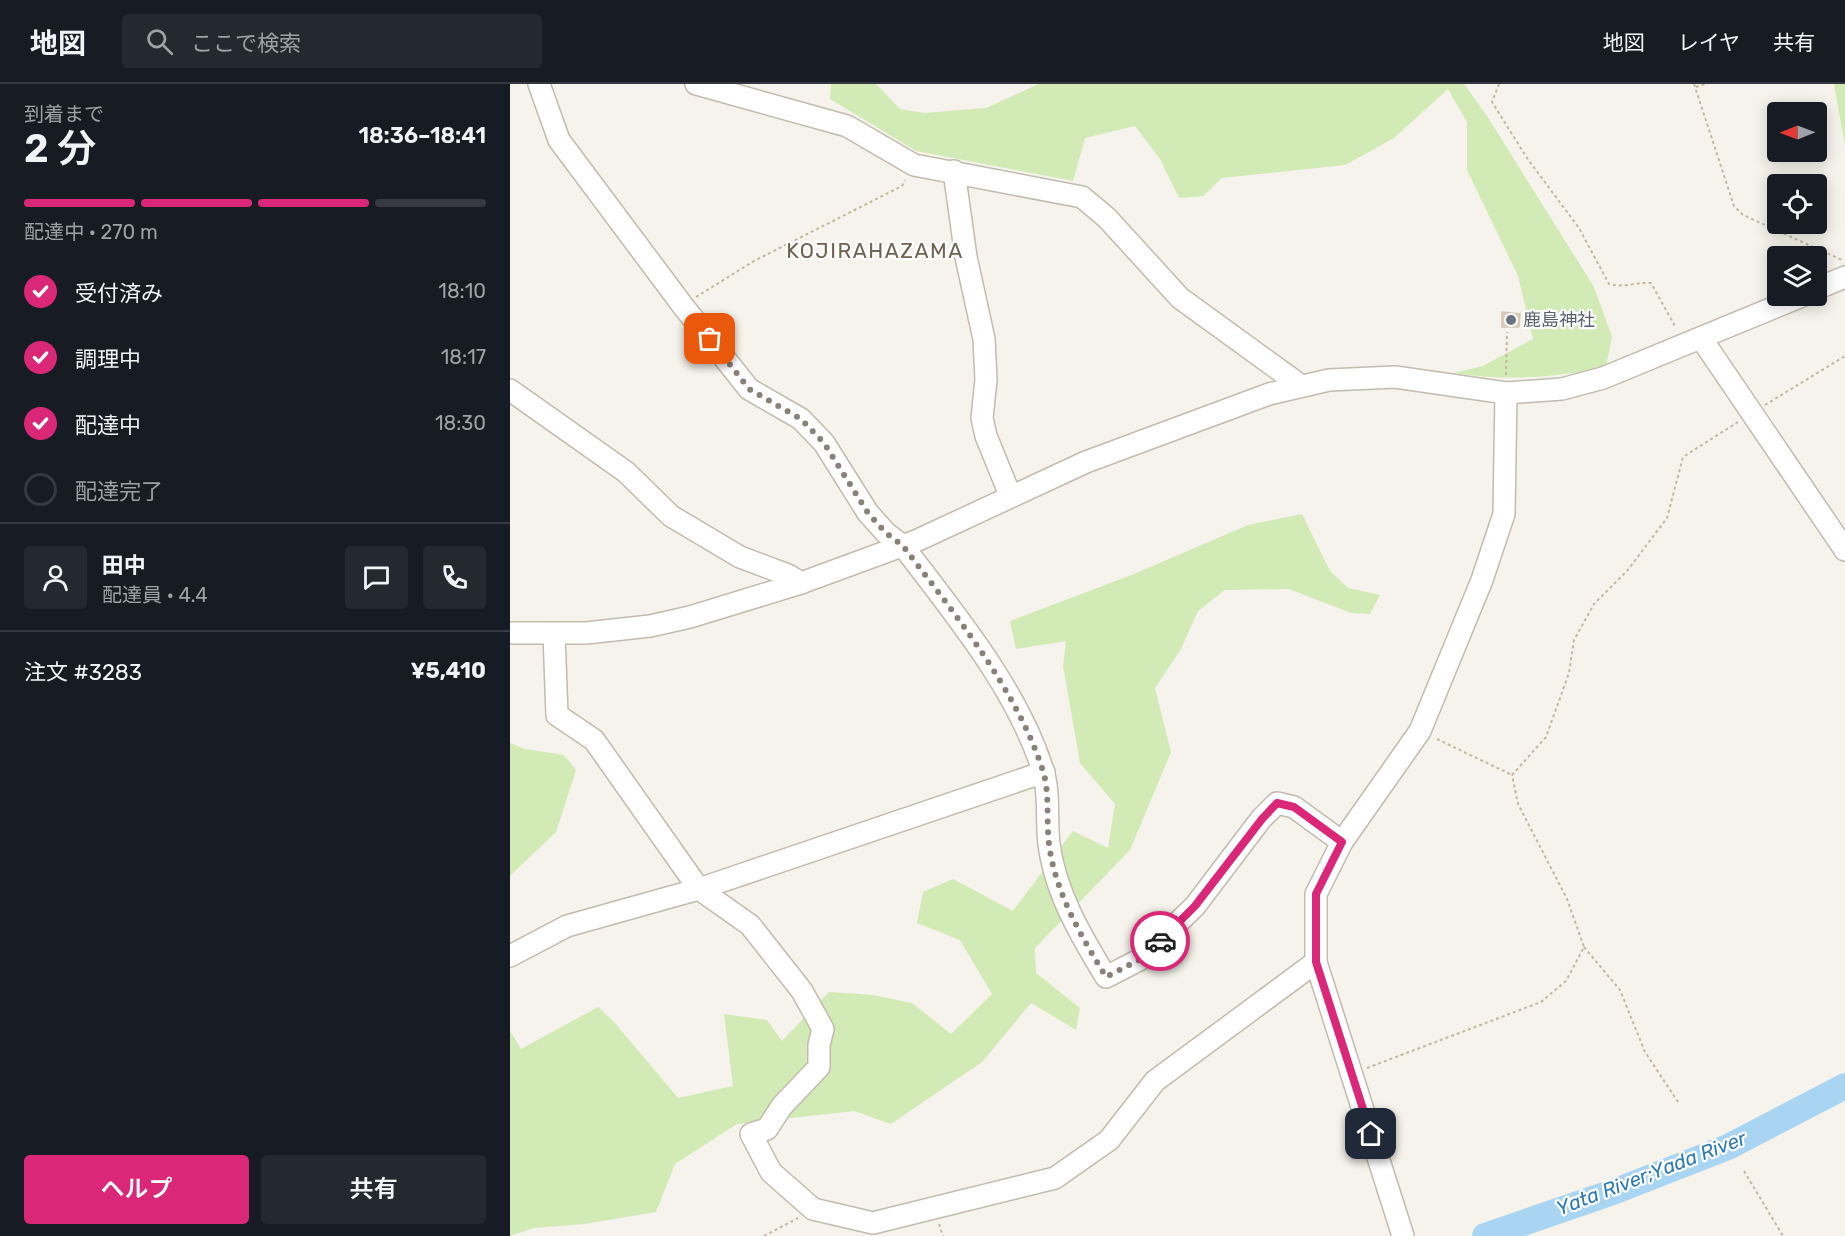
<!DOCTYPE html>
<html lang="ja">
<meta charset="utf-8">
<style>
body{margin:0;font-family:Rubik,"Noto Sans JP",sans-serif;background:#242831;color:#f1f3f6;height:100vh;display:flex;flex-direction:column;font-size:22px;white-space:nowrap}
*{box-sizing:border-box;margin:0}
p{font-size:20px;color:#9ea1a6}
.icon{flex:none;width:33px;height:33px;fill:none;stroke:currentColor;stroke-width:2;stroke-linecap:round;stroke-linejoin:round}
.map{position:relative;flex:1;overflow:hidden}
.panel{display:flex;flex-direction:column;background:#171b24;width:510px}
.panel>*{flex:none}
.needle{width:39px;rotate:269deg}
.fabs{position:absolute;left:1257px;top:18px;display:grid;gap:12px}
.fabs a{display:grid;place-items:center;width:60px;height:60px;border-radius:6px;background:#171b24;box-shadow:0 3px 15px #0003;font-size:30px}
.pin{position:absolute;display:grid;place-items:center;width:51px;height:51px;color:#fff;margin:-26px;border-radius:12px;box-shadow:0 3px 9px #0006}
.courier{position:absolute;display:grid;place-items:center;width:60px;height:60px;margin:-30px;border:4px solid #db2777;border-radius:50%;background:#fff;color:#222;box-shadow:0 2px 8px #0007}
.summary em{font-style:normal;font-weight:600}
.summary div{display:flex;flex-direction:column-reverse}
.summary{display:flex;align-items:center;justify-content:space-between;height:102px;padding:0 24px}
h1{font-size:39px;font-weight:600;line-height:45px}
.bar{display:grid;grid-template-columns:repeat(4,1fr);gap:9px 6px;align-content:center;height:72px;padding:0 24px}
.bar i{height:8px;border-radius:4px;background:#363941}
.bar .selected{background:#db2777}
.bar p{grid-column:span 4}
.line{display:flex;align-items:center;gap:15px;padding:0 24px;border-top:2px solid #363941}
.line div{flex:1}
.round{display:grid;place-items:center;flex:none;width:63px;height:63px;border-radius:6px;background:#242831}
ol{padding:0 24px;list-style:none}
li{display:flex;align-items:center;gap:18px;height:66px}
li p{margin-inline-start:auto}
li .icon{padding:6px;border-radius:50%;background:#db2777;color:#fff;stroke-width:4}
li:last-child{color:#9ea1a6}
li i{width:33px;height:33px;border:3px solid #363941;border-radius:50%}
.button{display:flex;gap:12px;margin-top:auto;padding:12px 24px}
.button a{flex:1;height:69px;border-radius:6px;background:#db2777;color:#fff;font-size:24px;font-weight:600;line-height:69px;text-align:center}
.button a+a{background:#242831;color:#f1f3f6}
header{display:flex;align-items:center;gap:36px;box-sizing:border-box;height:84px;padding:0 30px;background:#171b24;border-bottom:2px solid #363941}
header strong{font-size:28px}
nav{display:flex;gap:33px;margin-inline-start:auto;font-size:21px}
.search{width:420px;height:54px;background:#242831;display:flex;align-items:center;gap:15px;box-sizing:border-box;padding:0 21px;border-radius:6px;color:#9ea1a6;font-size:22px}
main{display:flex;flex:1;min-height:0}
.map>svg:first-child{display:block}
.green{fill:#d2eab5}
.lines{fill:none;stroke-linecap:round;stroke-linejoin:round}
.river{stroke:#a9d4f2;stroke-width:26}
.building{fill:#d8cfc1;stroke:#d3c7b4;stroke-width:1.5}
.minor-casing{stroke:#c2bbae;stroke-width:24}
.path{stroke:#c4b79f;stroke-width:2;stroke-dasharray:3 3;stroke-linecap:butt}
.minor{stroke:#fff;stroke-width:21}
.done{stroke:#878178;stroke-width:6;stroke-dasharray:0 10.8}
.route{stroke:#db2777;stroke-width:8}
.worship-dot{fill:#6b7280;stroke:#fff;stroke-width:2}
.labels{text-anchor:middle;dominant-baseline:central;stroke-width:4.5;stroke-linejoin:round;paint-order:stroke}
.worship-label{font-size:18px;fill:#5b616d;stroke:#fff;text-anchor:start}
.water-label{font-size:20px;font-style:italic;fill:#2e7ab2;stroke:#fff}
.quarter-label{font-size:21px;letter-spacing:1.5px;fill:#6e6250;stroke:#fff}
</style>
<header>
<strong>地図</strong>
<div class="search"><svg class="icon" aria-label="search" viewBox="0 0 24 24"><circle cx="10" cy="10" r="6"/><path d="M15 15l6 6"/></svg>ここで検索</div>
<nav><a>地図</a><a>レイヤ</a><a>共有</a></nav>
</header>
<main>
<section class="panel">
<div class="summary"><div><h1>2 分</h1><p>到着まで</p></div><em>18:36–18:41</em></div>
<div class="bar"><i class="selected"></i><i class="selected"></i><i class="selected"></i><i></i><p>配達中 · 270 m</p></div>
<ol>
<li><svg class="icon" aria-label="check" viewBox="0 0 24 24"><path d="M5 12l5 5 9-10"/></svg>受付済み<p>18:10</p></li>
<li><svg class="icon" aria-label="check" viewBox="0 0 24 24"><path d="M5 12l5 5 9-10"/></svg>調理中<p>18:17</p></li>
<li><svg class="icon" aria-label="check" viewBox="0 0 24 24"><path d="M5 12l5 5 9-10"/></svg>配達中<p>18:30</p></li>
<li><i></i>配達完了</li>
</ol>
<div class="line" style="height:108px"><a class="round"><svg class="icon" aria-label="person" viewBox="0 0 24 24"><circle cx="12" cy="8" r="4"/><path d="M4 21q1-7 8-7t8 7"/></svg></a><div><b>田中</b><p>配達員 · 4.4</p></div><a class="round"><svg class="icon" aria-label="chat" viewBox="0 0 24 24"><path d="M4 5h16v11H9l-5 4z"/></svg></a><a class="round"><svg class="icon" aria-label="phone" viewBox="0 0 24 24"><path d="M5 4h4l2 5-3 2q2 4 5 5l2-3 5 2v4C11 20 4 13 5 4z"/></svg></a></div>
<div class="line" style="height:78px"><div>注文 #3283</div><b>¥5,410</b></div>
<div class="button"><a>ヘルプ</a><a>共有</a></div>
</section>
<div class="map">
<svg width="1335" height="1152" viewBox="0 0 1335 1152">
<rect width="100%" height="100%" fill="#f6f3ec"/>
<g class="green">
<path d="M321,0H366L390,25L414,29L476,24L529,0H954L977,32L1084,203L1102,253L1096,283C1045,294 996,297 944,289L973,282L1023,255L1008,192L957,86V38L938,5L884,54L835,81L712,94L693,112L669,114L650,75L625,42L575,54L563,97L406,67L320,15Z"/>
<path d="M1324,0H1335V62Z"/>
<path d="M792,430L820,487L838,504L870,511L860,530L841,529L779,505L715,506L688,527L671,565L645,604L661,668L620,766L525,864L526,889L570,924L566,946L521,919L472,978L381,1040L344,1027L227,1040L165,1080L146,1128L74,1140L24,1144L0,1152V947L11,965L88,923L104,938L168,1014L223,1002L214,930L257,936L272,957L319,908L363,911L402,919L441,950L482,910L450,856L407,839L413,808L443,795L503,827L563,747L598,764L605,720L570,679L553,582L556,557L506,565L500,537L624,490L738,441Z"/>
<path d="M0,659L15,665L54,671L66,686L46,748L0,792Z"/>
</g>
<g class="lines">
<path class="river" d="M975,1152L1103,1108L1218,1063L1335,1002"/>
</g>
<path class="building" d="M992,228L1010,230L1009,243H992Z"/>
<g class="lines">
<defs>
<g id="minor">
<path d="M29,0L49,56L173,222L239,305L291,335L314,359L358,429L376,449L393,462C444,529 508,606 533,687C540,709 536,736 539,760C545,808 571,852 596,893L629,876L685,822L751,735L767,719L784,723L832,758"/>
<path d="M186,0L337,42L404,81L572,113L597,134L670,214L790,301"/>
<path d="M444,87L456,173L474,255L476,296L472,334L476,352L500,411"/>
<path d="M1306,205L1335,193"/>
<path d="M1191,254L1335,466"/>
<path d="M0,306L116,388L161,432L230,473L278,491L291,499"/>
<path d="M0,549H76L140,542L180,533L291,499L408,456L576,378L759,310L819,296L885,293L996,309L1052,305L1093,294L1292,212"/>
<path d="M44,550L47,631L84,656L189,805L240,841L292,907L313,945L309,961V983L272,1022L257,1045L241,1050L261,1088L303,1125L363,1139L545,1094L599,1056L645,997L806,878"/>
<path d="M0,872L57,842L189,805L534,688"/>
<path d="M893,1152L806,878V810L832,758L910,647L972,496L994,430L996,309"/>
</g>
</defs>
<use href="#minor" class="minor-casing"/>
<g class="path">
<path d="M989,0L982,18L1017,74L1069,144L1099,200C1114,204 1126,198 1141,199L1166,244"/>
<path d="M1184,0L1224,122L1233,131L1332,176"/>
<path d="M1186,3L1195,0"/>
<path d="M186,213L244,177L392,102L395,96"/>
<path d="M996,291L997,248"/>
<path d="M1255,321L1335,272"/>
<path d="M927,655L1002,691"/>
<path d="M1002,691L1036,653L1059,589L1064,556L1084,520L1117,487L1157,434L1173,373L1228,338"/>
<path d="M1074,863L1110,906L1135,968L1168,1018"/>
<path d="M857,984L1031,918L1056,897L1074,863L1057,815L1008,720L1002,691"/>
<path d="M1234,1087L1273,1152"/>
<path d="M429,1140L433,1152"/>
<path d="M254,1152L288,1134"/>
</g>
<use href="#minor" class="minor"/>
</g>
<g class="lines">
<path class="done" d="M200,255L239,305L291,335L314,359L358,429L376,449L393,462C444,529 507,606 533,687C540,709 536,736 539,760C545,808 571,852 596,893L629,876L650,857"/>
<path class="route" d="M650,857L685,822L752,735L767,719L784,723L832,758L806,810V878L861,1050"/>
</g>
<circle class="worship-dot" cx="1001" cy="236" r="6"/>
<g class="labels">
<g class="worship-label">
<text x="1013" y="236">鹿島神社</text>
</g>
<g class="water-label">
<text transform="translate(1141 1089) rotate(-21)">Yata River;Yada River</text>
</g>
<g class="quarter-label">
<text x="365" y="166">KOJIRAHAZAMA</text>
</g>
</g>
</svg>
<div class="fabs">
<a><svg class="needle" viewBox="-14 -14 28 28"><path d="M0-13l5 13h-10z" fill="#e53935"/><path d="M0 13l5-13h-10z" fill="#9ea1a6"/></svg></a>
<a><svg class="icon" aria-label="locate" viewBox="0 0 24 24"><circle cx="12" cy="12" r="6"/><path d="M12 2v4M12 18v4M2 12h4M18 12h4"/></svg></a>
<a><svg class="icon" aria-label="layers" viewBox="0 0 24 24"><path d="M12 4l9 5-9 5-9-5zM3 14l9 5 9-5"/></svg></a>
</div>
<div class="pin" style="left:200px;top:255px;background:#ea580c"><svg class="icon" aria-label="bag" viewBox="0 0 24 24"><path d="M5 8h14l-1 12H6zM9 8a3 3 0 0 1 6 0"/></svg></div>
<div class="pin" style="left:861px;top:1050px;background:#1f2937"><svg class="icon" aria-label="home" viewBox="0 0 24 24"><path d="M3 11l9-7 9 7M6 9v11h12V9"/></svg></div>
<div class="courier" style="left:650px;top:857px"><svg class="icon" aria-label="car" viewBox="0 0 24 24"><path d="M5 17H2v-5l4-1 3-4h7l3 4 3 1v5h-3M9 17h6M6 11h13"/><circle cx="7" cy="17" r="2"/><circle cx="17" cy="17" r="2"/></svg></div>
</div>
</main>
